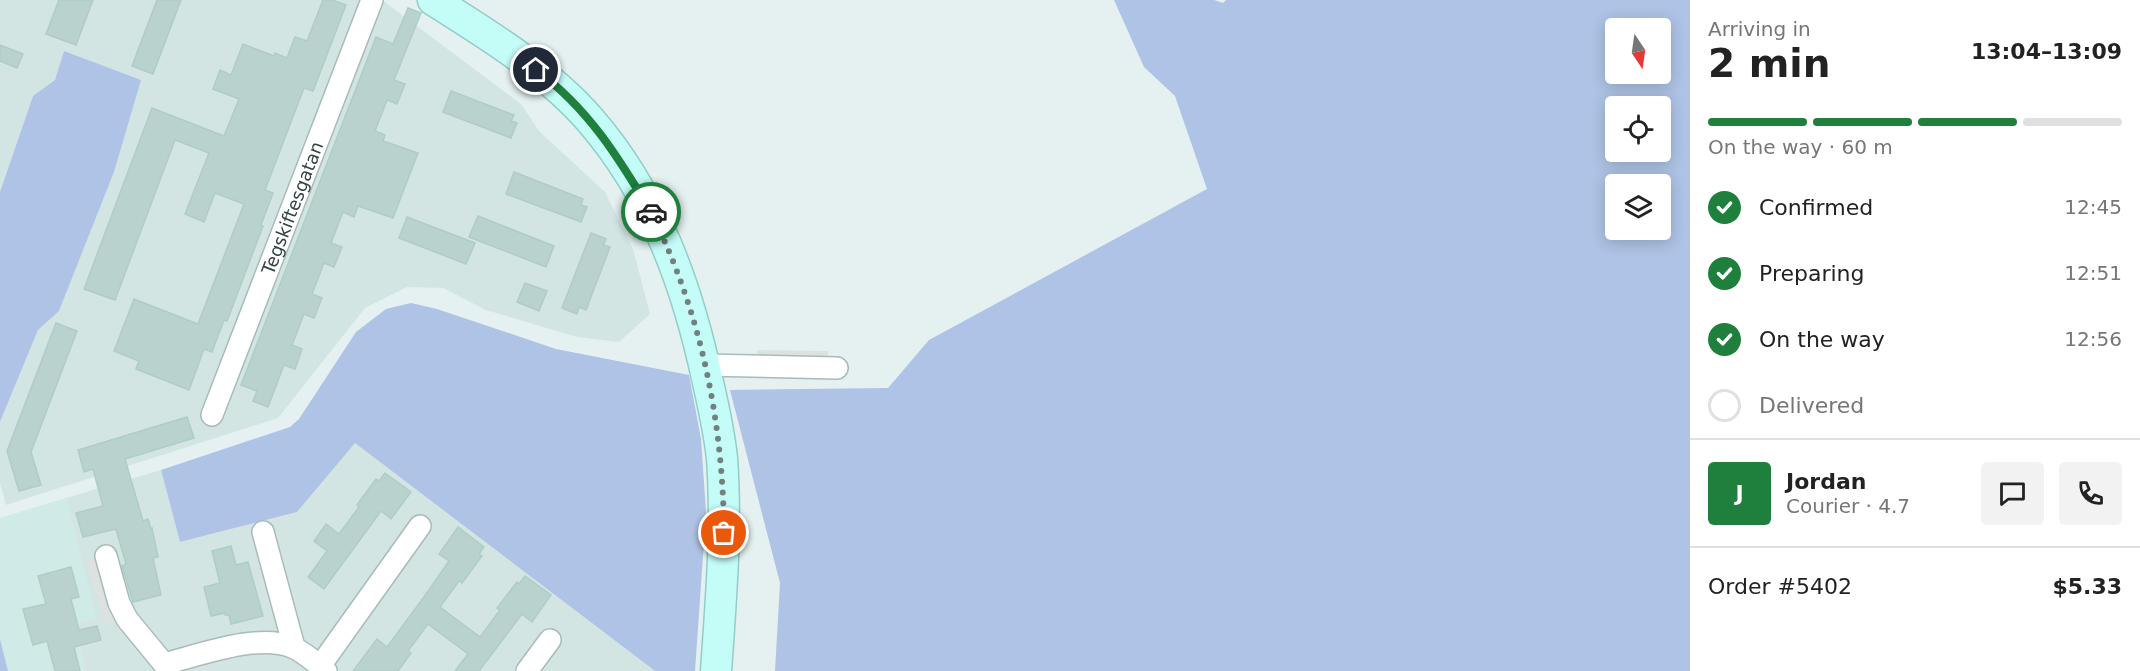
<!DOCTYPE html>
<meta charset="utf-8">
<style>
body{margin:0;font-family:"DejaVu Sans",sans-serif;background:#f2f2f2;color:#222;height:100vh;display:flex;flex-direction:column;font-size:22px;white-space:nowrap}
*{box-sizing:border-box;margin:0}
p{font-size:20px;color:#767676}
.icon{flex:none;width:33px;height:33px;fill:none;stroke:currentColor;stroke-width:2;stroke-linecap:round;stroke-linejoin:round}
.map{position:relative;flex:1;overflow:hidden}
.side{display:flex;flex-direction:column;background:#fff;width:450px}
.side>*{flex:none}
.needle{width:39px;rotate:167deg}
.tools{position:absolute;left:1605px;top:18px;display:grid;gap:12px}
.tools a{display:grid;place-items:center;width:66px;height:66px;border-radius:6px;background:#fff;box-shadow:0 3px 15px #0003;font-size:30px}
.pin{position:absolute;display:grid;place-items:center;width:51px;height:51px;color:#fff;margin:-26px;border:3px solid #fff;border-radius:50%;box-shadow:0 2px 6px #0007}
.courier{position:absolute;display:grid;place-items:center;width:60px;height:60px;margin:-30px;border:4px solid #1f7f3d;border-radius:50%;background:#fff;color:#222;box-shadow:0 2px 8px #0007}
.summary em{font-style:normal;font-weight:700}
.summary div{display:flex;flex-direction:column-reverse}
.summary{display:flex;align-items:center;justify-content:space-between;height:102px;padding:0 18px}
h1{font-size:39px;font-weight:700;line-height:45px}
.bar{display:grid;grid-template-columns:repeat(4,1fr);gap:9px 6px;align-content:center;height:72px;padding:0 18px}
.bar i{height:8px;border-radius:4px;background:#e0e0e0}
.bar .active{background:#1f7f3d}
.bar p{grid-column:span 4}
.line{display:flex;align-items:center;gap:15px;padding:0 18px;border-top:2px solid #e0e0e0}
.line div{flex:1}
.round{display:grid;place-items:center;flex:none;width:63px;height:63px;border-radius:6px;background:#f2f2f2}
ol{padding:0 18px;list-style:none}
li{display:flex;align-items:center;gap:18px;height:66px}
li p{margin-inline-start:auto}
li .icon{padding:6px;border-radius:50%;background:#1f7f3d;color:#fff;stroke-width:4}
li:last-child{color:#767676}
li i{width:33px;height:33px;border:3px solid #e0e0e0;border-radius:50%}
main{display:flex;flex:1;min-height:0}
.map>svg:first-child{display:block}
.residential{fill:#d3e5e2}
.education{fill:#cfeae7}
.green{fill:#aec3e5;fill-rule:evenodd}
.parking{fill:#dde2e1}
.building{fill:#bad2cd;stroke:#aecdc6;stroke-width:1.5}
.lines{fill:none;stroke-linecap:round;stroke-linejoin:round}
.street-casing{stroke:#a7bcb9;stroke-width:24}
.secondary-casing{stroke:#93cdc7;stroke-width:33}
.street{stroke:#fff;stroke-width:21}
.secondary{stroke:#c4fcf8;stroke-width:30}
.done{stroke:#72807e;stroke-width:6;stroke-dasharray:0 10.8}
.route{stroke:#1f7f3d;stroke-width:8}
.labels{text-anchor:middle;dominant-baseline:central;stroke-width:4.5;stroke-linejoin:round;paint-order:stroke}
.street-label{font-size:18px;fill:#344340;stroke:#fff}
</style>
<main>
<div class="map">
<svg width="1690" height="671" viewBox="0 0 1690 671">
<rect width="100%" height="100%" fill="#e4f1f0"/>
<g class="residential">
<path d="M0,0H382L521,104L539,131L605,192L633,249L650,314L619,342L577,337L486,310L443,288L407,287L365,308L278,418L6,505L0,483V422L38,330L59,311L114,172L140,80L64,52L55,80L33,96L0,192Z"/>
<path d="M354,442L655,671H86L75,624L96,618L66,498L161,470L180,542L297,512Z"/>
</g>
<path class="education" d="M66,498L96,618L75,624L86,671H8L0,639V518Z"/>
<g class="green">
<path d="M1114,0H1214L1223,3L1226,0H1690V671H775L780,583L730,390L888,388L929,340L1207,189L1175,96L1144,67ZM1616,28H1660V74H1616ZM1616,106H1660V152H1616ZM1616,184H1660V230H1616Z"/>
<path d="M64,51L141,80L114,172L59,311L38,330L0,422V192L33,96L55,80Z"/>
<path d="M411,303L437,309L556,349L689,375L701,439L706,512L695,671H655L355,443L297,512L180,542L161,470L290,427L299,419L356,332L386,309Z"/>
<path d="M0,639L8,671H0Z"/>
</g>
<g class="parking">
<path d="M757,350L828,351V363L756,361Z"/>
<path d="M101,557L118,621L105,624L87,561Z"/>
</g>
<g class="building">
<path d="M59,0H93L76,45L46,34Z"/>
<path d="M157,0H181L153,74L132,66Z"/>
<path d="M323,0H332L346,5L313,91L304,88L265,190L273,193L261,225L263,226L227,321L224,320L212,352L204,349L189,390L136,369L139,361L114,351L134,299L198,324L244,204L215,193L204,222L185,214L209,153L175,140L115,300L84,289L152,108L224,136L239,99L213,89L220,70L231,75L243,44L274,56L275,53L287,58L295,37L307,41Z"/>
<path d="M408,8L421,13L394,80L405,84L397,104L387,100L375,131L385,135L383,141L418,153L393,218L358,206L354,217L343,212L331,243L342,247L334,267L324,263L312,294L322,298L314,318L304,314L292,345L302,349L295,369L284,365L268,407L253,401L257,391L241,385L376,37L393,44Z"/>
<path d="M0,45L23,54L17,68L0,61Z"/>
<path d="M451,91L514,115L511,121L517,123L511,138L443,112Z"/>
<path d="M514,172L583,199L581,205L587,207L581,222L506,194Z"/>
<path d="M478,216L554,246L546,267L469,237Z"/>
<path d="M407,217L475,243L466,264L399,238Z"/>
<path d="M591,233L606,239L603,245L610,247L586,310L579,307L577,314L562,308Z"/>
<path d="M525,283L547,291L539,311L517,302Z"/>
<path d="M56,323L77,331L31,452L41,485L19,491L7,451Z"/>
<path d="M187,417L194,438L125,459L143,521L148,519L151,529L152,528L158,557L153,558L161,595L133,602L122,566L126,564L116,529L83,537L76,513L103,506L93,469L84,472L78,450Z"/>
<path d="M385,473L411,492L391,519L381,511L324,589L308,577L327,551L314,541L326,524L339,534L359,507L357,505L376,479L379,481Z"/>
<path d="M458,527L484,547L479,554L482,556L462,583L459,581L440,607L480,637L500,610L497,608L517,582L519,584L525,576L551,595L532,622L522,614L479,671H455L468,654L428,624L408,651L411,653L398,671H353L377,639L387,647L424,597L449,561L439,554Z"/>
<path d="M231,546L236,565L248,562L263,616L231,624L229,615H225V613L211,616L204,587L220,583L212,551Z"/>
<path d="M71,567L79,597L71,599L79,630L97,626L101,640L74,647L80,671H55L47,641L33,645L23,609L46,604L38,576Z"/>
</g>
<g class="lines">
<defs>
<g id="street">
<path d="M705,365L837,368"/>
<path id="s1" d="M212,415L372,0"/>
<path d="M263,532L294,647"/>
<path d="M106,556L119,603L127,619L164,664C200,655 258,633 292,647C304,652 316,663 326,671"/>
<path d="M320,666L420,526"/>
<path d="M527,671L550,640"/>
</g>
<path id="secondary" d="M433,0C487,34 549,72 591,121C654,194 687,285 707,378C713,404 719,431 722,458C727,529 721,600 716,671"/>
</defs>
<use href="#street" class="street-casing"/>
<use href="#secondary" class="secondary-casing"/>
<use href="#street" class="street"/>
<use href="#secondary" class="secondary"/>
</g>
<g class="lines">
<path class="done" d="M651,212C701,313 723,420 724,533"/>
<path class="route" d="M536,70C588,108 619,158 651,212"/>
</g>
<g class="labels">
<g class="street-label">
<text stroke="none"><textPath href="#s1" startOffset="222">Tegskiftesgatan</textPath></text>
</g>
</g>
</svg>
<div class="tools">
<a><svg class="needle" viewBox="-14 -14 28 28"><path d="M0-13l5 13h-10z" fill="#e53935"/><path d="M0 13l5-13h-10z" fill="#767676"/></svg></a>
<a><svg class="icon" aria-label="locate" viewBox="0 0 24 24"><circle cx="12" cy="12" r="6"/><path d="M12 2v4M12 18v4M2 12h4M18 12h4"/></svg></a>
<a><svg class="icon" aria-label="layers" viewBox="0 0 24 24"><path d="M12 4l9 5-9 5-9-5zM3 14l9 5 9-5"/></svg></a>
</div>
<div class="pin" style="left:724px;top:533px;background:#ea580c"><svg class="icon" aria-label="bag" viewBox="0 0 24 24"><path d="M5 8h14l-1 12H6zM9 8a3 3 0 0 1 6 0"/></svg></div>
<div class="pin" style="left:536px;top:70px;background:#1f2937"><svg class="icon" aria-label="home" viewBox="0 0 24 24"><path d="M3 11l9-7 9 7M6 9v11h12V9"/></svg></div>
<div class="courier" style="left:651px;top:212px"><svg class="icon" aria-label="car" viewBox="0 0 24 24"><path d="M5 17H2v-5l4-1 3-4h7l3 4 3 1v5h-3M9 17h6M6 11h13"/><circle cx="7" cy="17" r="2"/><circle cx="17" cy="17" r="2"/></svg></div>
</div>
<section class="side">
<div class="summary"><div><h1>2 min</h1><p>Arriving in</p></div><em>13:04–13:09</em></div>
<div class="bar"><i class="active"></i><i class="active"></i><i class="active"></i><i></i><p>On the way · 60 m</p></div>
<ol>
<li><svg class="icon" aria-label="check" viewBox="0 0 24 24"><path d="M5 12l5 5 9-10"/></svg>Confirmed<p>12:45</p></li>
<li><svg class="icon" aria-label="check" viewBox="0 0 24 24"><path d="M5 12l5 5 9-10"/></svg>Preparing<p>12:51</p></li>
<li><svg class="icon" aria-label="check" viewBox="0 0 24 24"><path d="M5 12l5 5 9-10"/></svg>On the way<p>12:56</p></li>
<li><i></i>Delivered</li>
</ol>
<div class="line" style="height:108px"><b class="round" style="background:#1f7f3d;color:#fff">J</b><div><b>Jordan</b><p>Courier · 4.7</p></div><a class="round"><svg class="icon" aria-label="chat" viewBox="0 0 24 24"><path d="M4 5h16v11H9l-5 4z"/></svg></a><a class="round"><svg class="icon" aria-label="phone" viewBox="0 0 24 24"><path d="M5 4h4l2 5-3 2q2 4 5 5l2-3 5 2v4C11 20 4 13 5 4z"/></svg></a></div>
<div class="line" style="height:78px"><div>Order #5402</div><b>$5.33</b></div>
</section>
</main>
